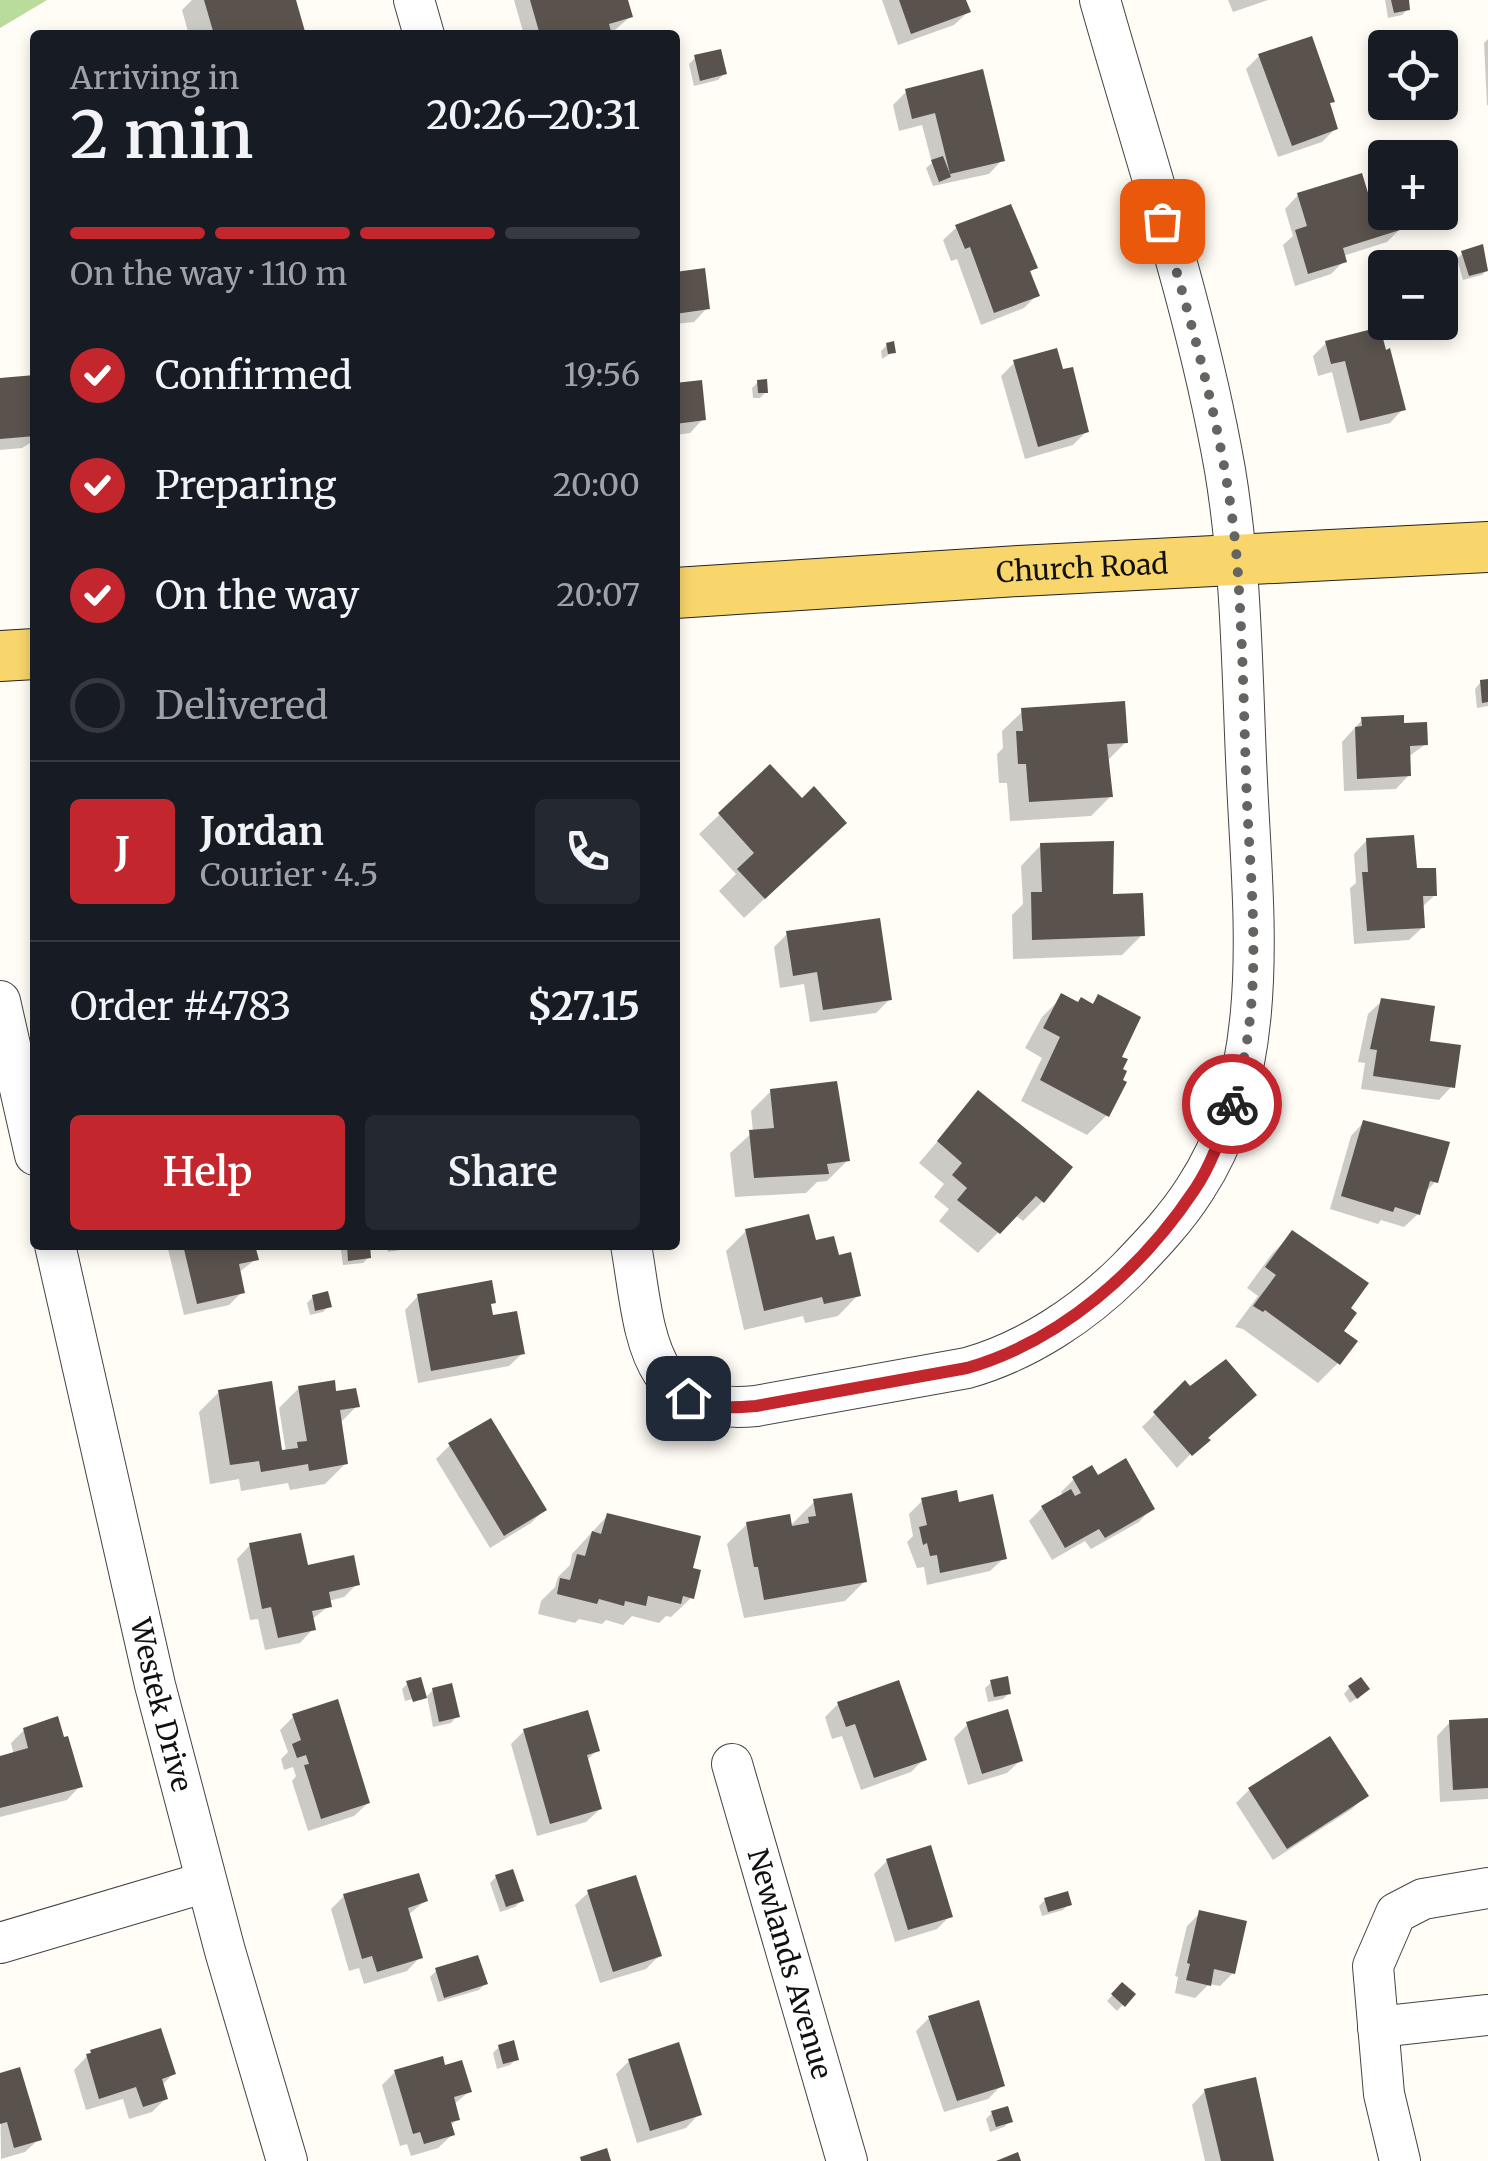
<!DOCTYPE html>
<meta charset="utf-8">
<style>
body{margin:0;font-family:Merriweather,serif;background:#242831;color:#f1f3f6;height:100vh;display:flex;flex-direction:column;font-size:38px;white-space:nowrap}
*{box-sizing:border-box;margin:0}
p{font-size:32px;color:#9ea1a6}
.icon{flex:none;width:55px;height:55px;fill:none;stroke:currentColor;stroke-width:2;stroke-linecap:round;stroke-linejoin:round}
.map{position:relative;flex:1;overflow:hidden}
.sheet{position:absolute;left:30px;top:30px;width:650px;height:1220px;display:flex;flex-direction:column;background:#171b24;border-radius:10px;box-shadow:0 5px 15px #0003}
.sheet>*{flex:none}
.buttons{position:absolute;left:1368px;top:30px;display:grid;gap:20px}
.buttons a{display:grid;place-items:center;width:90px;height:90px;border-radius:10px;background:#171b24;box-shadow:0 5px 15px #0003;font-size:50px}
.pin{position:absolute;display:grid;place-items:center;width:85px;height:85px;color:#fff;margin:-42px;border-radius:20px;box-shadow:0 5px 15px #0006}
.courier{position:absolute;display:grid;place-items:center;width:100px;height:100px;margin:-50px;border:8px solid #c4262e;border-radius:50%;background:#fff;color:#222;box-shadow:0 2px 12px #0007}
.summary em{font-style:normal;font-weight:600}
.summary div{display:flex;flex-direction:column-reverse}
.summary{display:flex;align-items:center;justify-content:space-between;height:170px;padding:0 40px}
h1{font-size:65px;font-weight:600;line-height:75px}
.bar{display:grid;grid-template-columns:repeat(4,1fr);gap:15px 10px;align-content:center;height:120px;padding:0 40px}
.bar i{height:12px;border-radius:8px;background:#363941}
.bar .on{background:#c4262e}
.bar p{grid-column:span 4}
.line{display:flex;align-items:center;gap:25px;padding:0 40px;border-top:2px solid #363941}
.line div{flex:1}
.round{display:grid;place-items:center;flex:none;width:105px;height:105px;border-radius:10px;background:#242831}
ol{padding:0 40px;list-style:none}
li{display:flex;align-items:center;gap:30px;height:110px}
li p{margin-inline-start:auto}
li .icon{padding:10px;border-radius:50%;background:#c4262e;color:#fff;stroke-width:4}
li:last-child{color:#9ea1a6}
li i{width:55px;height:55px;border:5px solid #363941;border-radius:50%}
.primary-button{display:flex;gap:20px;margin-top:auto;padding:20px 40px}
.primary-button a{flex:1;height:115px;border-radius:10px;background:#c4262e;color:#fff;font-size:40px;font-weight:600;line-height:115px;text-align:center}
.primary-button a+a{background:#242831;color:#f1f3f6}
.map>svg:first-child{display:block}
.forest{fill:#b9dc9c}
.shadow{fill:#0003}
.building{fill:#5a524d}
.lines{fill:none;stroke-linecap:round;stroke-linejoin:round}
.minor-casing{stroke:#444;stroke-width:42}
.major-casing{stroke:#222;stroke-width:52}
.minor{stroke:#fff;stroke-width:40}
.major{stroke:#f9d66b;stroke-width:50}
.done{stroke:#646461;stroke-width:10;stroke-dasharray:0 18}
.route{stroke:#c4262e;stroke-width:12}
.labels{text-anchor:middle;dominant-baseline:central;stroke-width:10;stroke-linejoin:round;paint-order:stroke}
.street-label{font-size:28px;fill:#111;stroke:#fff}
</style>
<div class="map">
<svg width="1488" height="2161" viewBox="0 0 1488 2161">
<rect width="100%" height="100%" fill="#fffdf5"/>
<path class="forest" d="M0,0H47L0,28Z"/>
<g class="shadow">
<path d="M192,0H294L303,35H189L182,10Z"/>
<path d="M514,0H625L630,17L609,35H524Z"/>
<path d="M882,0H963L968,12L954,25L898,45Z"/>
<path d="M1228,0H1268L1233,12Z"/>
<path d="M1385,0H1406L1408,9L1402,15L1388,18Z"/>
<path d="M1488,39V105H1487L1484,43Z"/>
<path d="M1259,56L1332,101L1328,105L1335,129L1322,142L1278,157L1246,69Z"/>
<path d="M695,58L724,74L718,80L694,86L689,64Z"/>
<path d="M906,92L1002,160L989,174L933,186L926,168L932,163L922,125L899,131L893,105Z"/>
<path d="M1298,195L1371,209L1385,204V212L1400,229L1387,242L1343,256L1344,261L1331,274L1295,286L1283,245L1293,236L1285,209Z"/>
<path d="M957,227L1035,267L1029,273L1037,295L1024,308L981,325L957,259L951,261L943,240Z"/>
<path d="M1481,247L1488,269L1482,275L1463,280L1457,259L1463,253Z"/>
<path d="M675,274L707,308L694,322L675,324Z"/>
<path d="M1326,343L1384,353L1403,409L1390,423L1347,433L1332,372L1318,376L1313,356Z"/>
<path d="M887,345L893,352L882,359L881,351Z"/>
<path d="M1015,362L1086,432L1073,445L1025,459L1001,376Z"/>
<path d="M35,378V440L22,448L0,450V381Z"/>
<path d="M758,382L766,392L760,398H753L752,388Z"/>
<path d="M675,385L703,419L690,433L675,435Z"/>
<path d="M1481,682H1488V706L1477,708L1475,689Z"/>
<path d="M1023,711L1126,742L1106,762L1111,796L1091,816L1010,821L1007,783H999L997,754L1003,748L1002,731Z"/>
<path d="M1362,720L1402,726L1426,744L1408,757L1409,775L1396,789L1344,791L1342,742Z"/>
<path d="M770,767L824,843L744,918L719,891L736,874L699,834Z"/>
<path d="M1367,840L1414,871L1435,895L1421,908L1423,927L1409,940L1354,944L1350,888L1356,883L1354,854Z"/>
<path d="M1041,845L1142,935L1122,955L1013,959L1012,915L1023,904L1021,866Z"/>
<path d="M787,934L889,1000L876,1013L810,1022L804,984L780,988L774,947Z"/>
<path d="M1062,997L1077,1005H1091L1098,998L1119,1058L1107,1115L1087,1135L1021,1101L1042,1058L1025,1048L1042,1017Z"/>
<path d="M1382,1001L1427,1043L1452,1086L1439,1100L1361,1089L1365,1063L1358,1062L1368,1014Z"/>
<path d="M771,1091L847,1161L827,1181L817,1182L806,1193L735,1197L730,1153L753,1132L751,1111Z"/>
<path d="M978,1094L1043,1201L1023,1221L1015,1215L978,1253L939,1221L949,1209L934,1197L944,1184L919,1163Z"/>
<path d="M1364,1122L1435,1182L1424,1194L1418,1214L1404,1227L1381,1220L1378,1224L1330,1209L1351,1136Z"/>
<path d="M746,1231L814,1243L858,1295L838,1316L805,1323L803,1316L744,1330L726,1251Z"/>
<path d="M1292,1234L1348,1309L1341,1332L1338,1363L1318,1383L1243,1329L1235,1327L1258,1296L1247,1288L1272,1254Z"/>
<path d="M173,1245H253L256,1259L238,1273L242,1292L229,1305L184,1315L168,1249Z"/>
<path d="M346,1245H367L369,1257L363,1263L343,1265L341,1250Z"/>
<path d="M386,1245H431L388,1252Z"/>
<path d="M418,1296L493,1302L489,1306L491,1318L523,1353L509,1366L418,1383L405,1310Z"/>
<path d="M313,1297L329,1306L323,1312L310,1315L307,1303Z"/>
<path d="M1185,1384L1205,1439L1177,1468L1142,1427Z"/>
<path d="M299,1388L334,1394L357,1406L339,1424L346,1463L325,1484L290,1490L288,1483L241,1491L239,1479L210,1484L199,1412L219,1392L280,1453L286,1452L279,1408Z"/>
<path d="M450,1445L544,1510L531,1523L490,1548L436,1459Z"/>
<path d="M1097,1478L1152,1508L1139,1522L1091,1549L1085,1541L1052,1560L1029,1521L1042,1508L1063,1496L1061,1492L1074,1479Z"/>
<path d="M922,1501L958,1505L1004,1558L990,1571L927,1585L924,1567L917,1568L907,1542L913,1536L909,1514Z"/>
<path d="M814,1502L865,1581L845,1601L744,1618L727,1544L747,1524L790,1526Z"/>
<path d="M607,1516L690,1570L692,1597L671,1617L666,1616L659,1623L632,1616L623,1625L606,1620L602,1624L579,1619L575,1623L538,1614L541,1601L555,1587L558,1577L570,1565L572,1554Z"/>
<path d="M250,1545L357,1584L344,1597L328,1601L329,1606L311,1620L313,1629L300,1643L265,1650L258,1619L250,1620L237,1559Z"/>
<path d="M992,1682L1009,1693L1003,1699L988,1702L985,1688Z"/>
<path d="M408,1683L424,1697L421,1701V1697L405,1701L402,1689Z"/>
<path d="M1349,1688L1361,1695L1350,1703L1344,1694Z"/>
<path d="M433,1690L457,1716L451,1723L433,1727L427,1696Z"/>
<path d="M838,1704L924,1759L911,1772L861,1790L842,1736L832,1739L825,1717Z"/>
<path d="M294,1716L368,1803L354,1816L308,1831L292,1781L296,1776L293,1767L284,1770L281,1759L288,1752L280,1730Z"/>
<path d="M1488,1720V1799L1440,1802L1437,1736L1450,1722Z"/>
<path d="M968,1724L1021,1760L1007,1773L968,1785L954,1738Z"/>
<path d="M24,1730L62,1740L80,1786L67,1800L0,1817V1759L14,1755L11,1743Z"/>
<path d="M524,1731L597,1750L586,1761L600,1809L586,1822L537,1836L511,1744Z"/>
<path d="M1249,1790L1365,1796L1352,1809L1273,1860L1236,1803Z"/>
<path d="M887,1861L950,1916L937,1929L895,1942L874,1874Z"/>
<path d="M496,1877L521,1901L515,1907L500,1912L490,1883Z"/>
<path d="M589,1892L659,1956L646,1969L600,1983L575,1905Z"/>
<path d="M344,1896L425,1901L408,1915L420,1957L407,1971L364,1984L359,1968L349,1971L331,1909Z"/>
<path d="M1045,1900L1069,1904L1063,1910L1042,1916L1039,1906Z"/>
<path d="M1200,1913L1233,1973L1220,1986L1209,1984L1195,1998L1175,1993L1178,1977L1175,1976L1187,1926Z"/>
<path d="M436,1971L485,1984L479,1990L438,2002L430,1977Z"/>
<path d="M1122,1985L1133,1994L1117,2011L1107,2001Z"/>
<path d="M929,2018L1002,2085L988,2099L944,2112L916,2031Z"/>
<path d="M499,2047L516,2059L510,2065L497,2069L493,2053Z"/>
<path d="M91,2052L173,2074L161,2086L165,2099L152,2112L129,2119L123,2099L86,2110L74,2070Z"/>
<path d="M629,2061L699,2114L686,2128L637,2143L616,2074Z"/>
<path d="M444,2068L470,2091L453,2105L458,2119L449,2127L452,2135L438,2148L411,2156L407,2144L400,2146L382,2085L395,2072Z"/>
<path d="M0,2075L39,2139L25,2152L1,2159Z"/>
<path d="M1205,2091L1272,2161H1205L1192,2105Z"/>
<path d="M992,2113L1010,2121L1004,2127L990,2132L986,2119Z"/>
</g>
<g class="building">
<path d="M204,0H296L306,35H202L213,31Z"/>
<path d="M530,0H628L633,17L609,24L612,35H540Z"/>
<path d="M899,0H966L971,12L911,34Z"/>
<path d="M1391,0H1409L1410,10L1394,13Z"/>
<path d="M1312,36L1335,102L1330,103L1338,129L1292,146L1258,54Z"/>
<path d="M721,49L727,74L700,81L694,55Z"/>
<path d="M983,69L1005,161L950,174L951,177L939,182L931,160L943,156L950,174L935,113L912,119L905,89Z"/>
<path d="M1362,173L1372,206L1385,202V212H1398L1403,229L1343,248L1347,262L1308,274L1295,230L1307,226L1297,193Z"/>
<path d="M1011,204L1038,268L1030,271L1040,296L994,313L970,247L965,249L955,225Z"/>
<path d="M1483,244L1488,271L1469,276L1461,251Z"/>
<path d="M705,268L710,309L675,314V272Z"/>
<path d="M1380,327L1386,350L1390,348L1406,410L1360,421L1345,361L1331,364L1325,341Z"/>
<path d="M894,341L896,353L888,354L886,343Z"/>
<path d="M1057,348L1063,369L1073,367L1089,432L1038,447L1013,360Z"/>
<path d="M35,375V436L0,439V378Z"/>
<path d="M767,379L768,393H758L757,380Z"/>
<path d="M702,380L706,420L675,424V383Z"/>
<path d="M1488,679V702L1482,703L1480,680Z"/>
<path d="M1125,701L1128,743L1107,744L1113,797L1029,802L1026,764H1018L1016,731H1023L1021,708Z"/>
<path d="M1404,715V723L1427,722L1428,745L1410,746L1411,776L1357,779L1355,727L1362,726L1361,717Z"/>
<path d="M770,764L802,798L814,786L847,823L765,899L737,869L754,853L718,813Z"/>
<path d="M1414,835L1417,868H1436L1437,896H1423L1425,928L1367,931L1362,872H1368L1366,838Z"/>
<path d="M1114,841L1113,894L1143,893L1145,936L1032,940L1031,892H1042L1040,843Z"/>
<path d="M880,918L892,1000L823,1010L817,972L793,976L786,931Z"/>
<path d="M1061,993L1078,1002L1081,997L1093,1004L1098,994L1141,1017L1122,1057L1128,1059L1123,1069L1127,1071L1123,1080L1127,1082L1109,1117L1040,1080L1060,1037L1043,1028Z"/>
<path d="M1381,998L1435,1006L1430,1041L1461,1045L1455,1088L1373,1076L1377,1050L1370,1049Z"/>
<path d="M837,1081L850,1161L827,1164L829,1174L754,1178L749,1130L774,1128L770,1089Z"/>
<path d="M978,1090L1073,1167L1044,1203L1036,1196L1000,1234L957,1200L967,1188L952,1175L962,1163L937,1141Z"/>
<path d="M1363,1120L1450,1142L1438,1183L1430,1181L1420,1215L1395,1207L1393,1212L1341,1196Z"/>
<path d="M809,1214L816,1240L834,1236L839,1255L851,1252L861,1296L824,1304L822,1297L764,1311L745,1229Z"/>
<path d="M1292,1230L1369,1283L1351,1308L1357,1313L1344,1331L1358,1341L1340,1365L1265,1310L1263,1312L1253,1306L1276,1275L1265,1267Z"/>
<path d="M183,1245H255L259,1260L239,1264L245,1293L197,1304Z"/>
<path d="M347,1245H370L371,1258L348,1261Z"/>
<path d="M492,1280L496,1303L491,1304L493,1315L517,1311L525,1354L431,1371L417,1294Z"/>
<path d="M328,1291L332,1307L315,1311L312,1295Z"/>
<path d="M1226,1359L1257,1395L1208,1438L1211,1440L1192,1456L1153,1412L1185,1380L1190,1386Z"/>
<path d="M335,1380L336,1391L356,1388L360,1407L340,1410L348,1464L309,1471L308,1464L261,1472L259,1461L230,1465L218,1390L272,1381L282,1450L298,1448L297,1442L307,1441L298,1386Z"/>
<path d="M491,1418L547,1510L504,1536L448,1443Z"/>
<path d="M1126,1458L1155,1509L1105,1538L1099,1529L1065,1548L1041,1506L1071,1489L1075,1496L1081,1493L1072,1477L1092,1465L1098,1475Z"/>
<path d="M957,1490L959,1502L993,1494L1007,1559L940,1573L937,1555L930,1556L927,1543L923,1545L919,1527L927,1525L921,1498Z"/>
<path d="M852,1493L867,1582L764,1600L758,1567H754L746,1522L790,1514L792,1526L809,1523L808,1517L816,1516L813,1499Z"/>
<path d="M607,1513L701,1536L693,1568L701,1570L694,1599L683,1596L681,1604L648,1596L646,1606L625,1601L624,1606L599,1599L597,1604L557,1594L560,1578L570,1580L577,1554L585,1556L592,1531L601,1534Z"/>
<path d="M301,1533L308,1565L354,1555L360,1585L329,1592L332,1607L312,1611L316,1630L278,1638L271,1607L262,1609L249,1543Z"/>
<path d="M1008,1676L1011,1694L994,1697L990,1680Z"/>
<path d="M421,1677L427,1698L413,1702L406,1681Z"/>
<path d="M1361,1677L1370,1689L1357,1699L1348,1686Z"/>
<path d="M899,1680L927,1760L874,1778L855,1724L846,1727L837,1702Z"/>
<path d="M452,1683L460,1717L439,1722L432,1688Z"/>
<path d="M338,1699L370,1803L321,1819L304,1765L309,1764L306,1755L297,1758L292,1744L301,1740L292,1714Z"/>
<path d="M1008,1709L1023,1761L982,1774L966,1722Z"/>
<path d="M588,1710L600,1751L587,1755L602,1809L550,1824L523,1729Z"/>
<path d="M58,1716L64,1737L68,1736L83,1787L0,1808V1756L28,1748L23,1728Z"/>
<path d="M1488,1718V1788L1453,1790L1449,1720Z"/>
<path d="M1330,1736L1369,1796L1287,1849L1248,1788Z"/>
<path d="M931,1845L953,1917L908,1930L886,1859Z"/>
<path d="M513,1869L524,1901L506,1907L495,1875Z"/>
<path d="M419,1873L428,1901L408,1908L423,1958L377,1972L372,1956L362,1959L343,1894Z"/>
<path d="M636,1875L662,1956L613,1972L587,1890Z"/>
<path d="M1068,1891L1072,1905L1048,1912L1044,1898Z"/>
<path d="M1199,1910L1247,1921L1235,1974L1214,1969L1211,1986L1186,1980L1190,1964L1187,1963Z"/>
<path d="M478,1955L488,1984L444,1998L435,1968Z"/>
<path d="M1122,1982L1136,1994L1125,2007L1111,1994Z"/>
<path d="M979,2000L1005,2086L957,2101L928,2016Z"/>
<path d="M161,2028L176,2074L162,2079L168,2099L143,2107L136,2087L99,2099L86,2054L91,2053L90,2050Z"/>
<path d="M514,2040L519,2060L503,2064L498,2045Z"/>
<path d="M679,2042L702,2115L650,2131L628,2059Z"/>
<path d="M443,2056L445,2065L462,2060L472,2092L454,2097L460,2120L451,2122L455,2135L424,2144L420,2132L413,2134L394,2070Z"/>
<path d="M20,2067L42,2140L14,2148L7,2122L0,2124V2073Z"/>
<path d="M1256,2077L1274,2161H1221L1204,2089Z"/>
<path d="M1008,2106L1013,2122L996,2127L991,2111Z"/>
<path d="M607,2148L611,2161H581L580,2157Z"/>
<path d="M1018,2152L1021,2161H996Z"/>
</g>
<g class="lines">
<defs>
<g id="minor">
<path d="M414,0L424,35"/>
<path d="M0,1001L35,1155"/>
<path id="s1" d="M55,1245L155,1685L225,1951L287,2161"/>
<path d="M631,1245C646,1331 643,1417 756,1406L967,1368C1027,1351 1083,1314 1127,1270C1152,1244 1176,1219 1195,1189C1273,1071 1253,914 1247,781C1242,677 1242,572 1225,470C1197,311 1144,155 1100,0"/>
<path id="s2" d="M732,1764L847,2161"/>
<path d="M0,1943L206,1882"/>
<path d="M1378,2027L1488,2015"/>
<path d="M1400,2161L1384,2094L1373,1966L1396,1913L1423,1899L1488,1888"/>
</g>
<g id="major">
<path id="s3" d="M675,593L1019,571L1488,547"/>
<path d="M0,656L35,654"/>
</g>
</defs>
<use href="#minor" class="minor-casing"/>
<use href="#major" class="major-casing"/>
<use href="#minor" class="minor"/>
<use href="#major" class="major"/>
</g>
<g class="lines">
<path class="done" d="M1162,221C1194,332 1227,445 1237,561C1243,641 1244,723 1247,803C1252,904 1264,1007 1232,1104"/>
<path class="route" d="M688,1398C711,1409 731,1408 756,1406L967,1368C1061,1341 1142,1269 1195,1189C1212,1164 1222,1133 1232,1104"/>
</g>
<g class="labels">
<g class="street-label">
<text stroke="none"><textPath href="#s3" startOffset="408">Church Road</textPath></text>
<text stroke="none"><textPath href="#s1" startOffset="472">Westek Drive</textPath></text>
<text stroke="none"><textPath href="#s2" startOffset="208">Newlands Avenue</textPath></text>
</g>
</g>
</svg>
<div class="buttons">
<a><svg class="icon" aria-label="locate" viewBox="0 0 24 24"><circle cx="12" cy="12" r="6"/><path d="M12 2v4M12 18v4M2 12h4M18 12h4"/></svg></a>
<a>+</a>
<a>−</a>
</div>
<div class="pin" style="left:1162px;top:221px;background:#ea580c"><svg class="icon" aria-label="bag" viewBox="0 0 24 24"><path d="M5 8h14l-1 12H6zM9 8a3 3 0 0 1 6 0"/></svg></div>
<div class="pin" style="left:688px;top:1398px;background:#1f2937"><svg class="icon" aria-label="home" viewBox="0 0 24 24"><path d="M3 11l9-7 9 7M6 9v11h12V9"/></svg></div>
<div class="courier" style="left:1232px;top:1104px"><svg class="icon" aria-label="bike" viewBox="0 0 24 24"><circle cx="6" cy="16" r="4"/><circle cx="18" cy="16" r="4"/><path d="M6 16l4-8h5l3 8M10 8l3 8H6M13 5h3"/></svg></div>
<section class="sheet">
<div class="summary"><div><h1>2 min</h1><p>Arriving in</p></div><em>20:26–20:31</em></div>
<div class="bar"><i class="on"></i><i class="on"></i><i class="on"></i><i></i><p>On the way · 110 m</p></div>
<ol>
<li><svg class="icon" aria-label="check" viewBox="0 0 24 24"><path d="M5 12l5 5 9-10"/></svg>Confirmed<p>19:56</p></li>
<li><svg class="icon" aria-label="check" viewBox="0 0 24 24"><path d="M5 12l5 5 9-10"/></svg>Preparing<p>20:00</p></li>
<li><svg class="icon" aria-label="check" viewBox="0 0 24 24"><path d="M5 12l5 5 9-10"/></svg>On the way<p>20:07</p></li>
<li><i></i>Delivered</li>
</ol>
<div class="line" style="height:180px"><b class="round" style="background:#c4262e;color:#fff">J</b><div><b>Jordan</b><p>Courier · 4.5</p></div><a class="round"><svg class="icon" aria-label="phone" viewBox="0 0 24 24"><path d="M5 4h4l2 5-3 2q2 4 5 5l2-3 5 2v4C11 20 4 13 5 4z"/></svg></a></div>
<div class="line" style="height:130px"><div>Order #4783</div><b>$27.15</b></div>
<div class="primary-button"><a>Help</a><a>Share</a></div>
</section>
</div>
